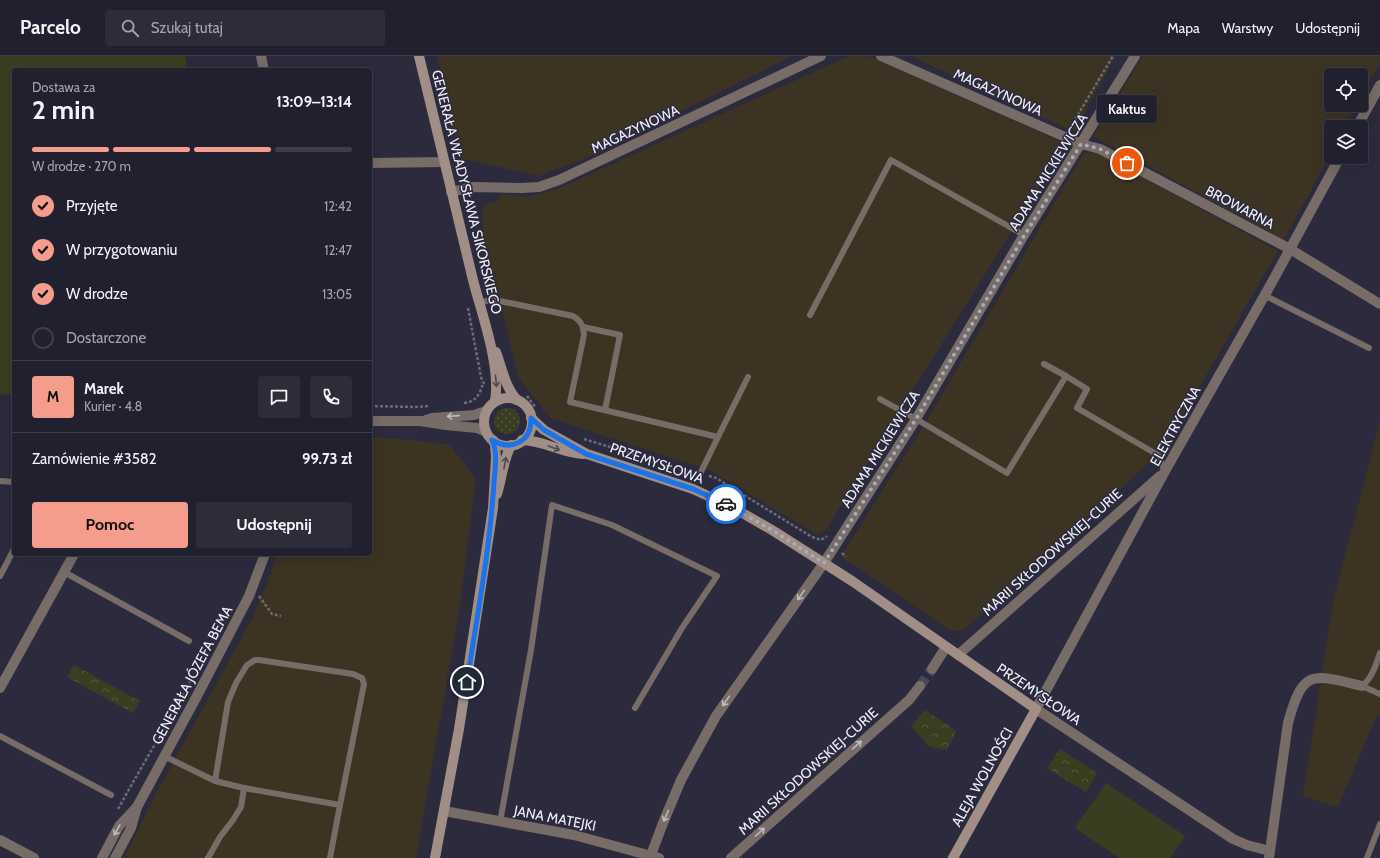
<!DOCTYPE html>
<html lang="pl">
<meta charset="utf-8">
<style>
body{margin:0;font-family:Cabin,sans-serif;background:#2d2d3a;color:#f1f3f6;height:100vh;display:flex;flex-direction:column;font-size:15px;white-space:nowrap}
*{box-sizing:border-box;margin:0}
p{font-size:13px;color:#a2a3aa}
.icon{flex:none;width:22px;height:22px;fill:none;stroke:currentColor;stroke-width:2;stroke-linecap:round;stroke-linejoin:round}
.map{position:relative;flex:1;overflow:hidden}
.drawer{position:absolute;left:12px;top:12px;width:360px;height:488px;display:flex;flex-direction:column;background:#21202e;border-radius:4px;box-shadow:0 4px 16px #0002,0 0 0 1px #3e3e4a}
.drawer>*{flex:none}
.tools{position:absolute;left:1324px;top:12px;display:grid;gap:8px}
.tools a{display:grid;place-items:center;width:44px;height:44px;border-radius:4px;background:#21202e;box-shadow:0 4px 16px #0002,0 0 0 1px #3e3e4a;font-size:20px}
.pin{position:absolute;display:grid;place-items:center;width:34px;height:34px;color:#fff;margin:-17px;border:2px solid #fff;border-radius:50%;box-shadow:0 1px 4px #0007}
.courier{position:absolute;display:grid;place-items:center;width:40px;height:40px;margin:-20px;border:3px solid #1a73e8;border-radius:50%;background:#fff;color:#222;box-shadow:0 1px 5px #0007}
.bubble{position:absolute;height:28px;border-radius:4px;background:#21202e;box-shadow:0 4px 16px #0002,0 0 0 1px #3e3e4a;font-size:13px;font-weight:800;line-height:28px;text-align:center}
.headline em{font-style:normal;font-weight:800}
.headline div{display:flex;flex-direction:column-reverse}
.headline{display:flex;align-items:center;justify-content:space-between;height:68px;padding:0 20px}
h1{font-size:26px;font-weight:800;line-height:30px}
.bar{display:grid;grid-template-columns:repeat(4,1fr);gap:6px 4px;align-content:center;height:48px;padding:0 20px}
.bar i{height:5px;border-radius:3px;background:#3e3e4a}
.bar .active{background:#f49d8d}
.bar p{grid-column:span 4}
.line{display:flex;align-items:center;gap:10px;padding:0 20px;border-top:1px solid #3e3e4a}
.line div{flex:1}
.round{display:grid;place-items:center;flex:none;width:42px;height:42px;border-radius:4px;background:#2d2d3a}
ol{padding:0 20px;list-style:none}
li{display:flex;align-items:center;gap:12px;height:44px}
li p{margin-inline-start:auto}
li .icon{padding:4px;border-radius:50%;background:#f49d8d;color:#111;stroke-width:4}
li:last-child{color:#a2a3aa}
li i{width:22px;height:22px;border:2px solid #3e3e4a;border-radius:50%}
.cta{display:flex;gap:8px;margin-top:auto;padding:8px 20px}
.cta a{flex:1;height:46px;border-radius:4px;background:#f49d8d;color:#111;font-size:16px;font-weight:800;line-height:46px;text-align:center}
.cta a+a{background:#2d2d3a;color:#f1f3f6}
header{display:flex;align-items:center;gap:24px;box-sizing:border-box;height:56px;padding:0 20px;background:#21202e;border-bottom:1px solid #3e3e4a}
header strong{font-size:19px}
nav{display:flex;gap:22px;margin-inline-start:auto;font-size:14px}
.search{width:280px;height:36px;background:#2d2d3a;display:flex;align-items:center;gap:10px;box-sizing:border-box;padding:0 14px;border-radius:4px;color:#a2a3aa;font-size:15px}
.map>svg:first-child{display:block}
.commercial{fill:#3d3323}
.grass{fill:url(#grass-dots)}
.forest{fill:url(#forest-crowns)}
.garden{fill:#3a3e20}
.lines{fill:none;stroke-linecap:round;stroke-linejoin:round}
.street-tunnel{stroke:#49485a;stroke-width:10;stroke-dasharray:10 5;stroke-linecap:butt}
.path{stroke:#6b6a7b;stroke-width:2.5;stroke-dasharray:3 2;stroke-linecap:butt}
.lane{stroke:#776c67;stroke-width:6}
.street{stroke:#776c67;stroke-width:10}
.secondary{stroke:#a08e87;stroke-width:10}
.oneway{stroke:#4f4954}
.oneway2{stroke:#bebac0}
.done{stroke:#aaaab9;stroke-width:4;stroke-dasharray:0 7.2}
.route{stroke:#1a73e8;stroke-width:5}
.labels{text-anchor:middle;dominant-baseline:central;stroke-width:3;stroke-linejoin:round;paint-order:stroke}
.street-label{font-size:14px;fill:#eeeefb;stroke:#2c2b3e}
</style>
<header>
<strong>Parcelo</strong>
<div class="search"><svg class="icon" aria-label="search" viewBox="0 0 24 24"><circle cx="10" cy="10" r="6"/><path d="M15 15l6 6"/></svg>Szukaj tutaj</div>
<nav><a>Mapa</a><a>Warstwy</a><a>Udostępnij</a></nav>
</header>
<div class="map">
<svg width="1380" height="802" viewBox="0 0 1380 802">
<defs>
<pattern id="grass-dots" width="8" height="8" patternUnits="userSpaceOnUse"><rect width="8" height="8" fill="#3a3e20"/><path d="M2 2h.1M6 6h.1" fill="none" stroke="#575a41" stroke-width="1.8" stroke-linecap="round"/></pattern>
<pattern id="forest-crowns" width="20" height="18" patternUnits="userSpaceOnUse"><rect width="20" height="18" fill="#3a3e20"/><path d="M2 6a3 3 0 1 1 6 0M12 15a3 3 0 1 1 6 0" fill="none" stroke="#575a41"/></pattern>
</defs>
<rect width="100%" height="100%" fill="#2c2b3e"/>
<g class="commercial">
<path d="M437,0H792L593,99L539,120L460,102Z"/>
<path d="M849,0H865L873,2L1066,88L826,474L818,479L709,414L552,363L526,332L518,320L497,232L485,197L482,154L488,147L498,145L501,138L526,141L558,133Z"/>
<path d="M911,0H1116L1074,76Z"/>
<path d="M1143,0H1380V7L1361,42V19H1331V49H1357L1345,71H1331V97L1284,184L1093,80Z"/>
<path d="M1084,97H1097L1278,195L1164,392L1104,449L964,574L951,575L841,500L921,374Z"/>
<path d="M1380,365V660L1377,659L1338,751L1303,740L1333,546Z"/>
<path d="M370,381L412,384L450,389L476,423L459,556L416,802H124L156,738L251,565L268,525L277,498H370Z"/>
</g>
<circle class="grass" cx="507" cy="365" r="13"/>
<g class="forest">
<path d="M74,609L140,645L133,657L67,621Z"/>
<path d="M925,654L956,675L947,694L930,691L911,670Z"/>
<path d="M1060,693L1097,717L1086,736L1047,712Z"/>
</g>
<g class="garden">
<path d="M0,0H185L188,14H14V339L0,338Z"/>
<path d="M1106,727L1185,780L1170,802H1119L1075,772Z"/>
</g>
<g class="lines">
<path class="street-tunnel" d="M920,630L932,613"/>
<g class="path">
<path d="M1070,72L1113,0"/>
<path d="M468,252L481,321L483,327"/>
<path d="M527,340L536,352"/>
<path d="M464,347C476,346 480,338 483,327H485"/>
<path d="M370,350L415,351L429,350"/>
<path d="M584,383L692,416"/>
<path d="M709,420L716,422L812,481L821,484L827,480"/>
<path d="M842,497L846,501"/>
<path d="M259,540L272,558L281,560"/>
<path d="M118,753C143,708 169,665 193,620"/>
</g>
<g class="lane">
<path d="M1264,239L1369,292"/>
<path d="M479,246L495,244L573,260C581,265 583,269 584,279L570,346L718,381L748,321"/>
<path d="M810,259L891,104L1024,179"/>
<path d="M583,271L620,279L605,354"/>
<path d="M1066,320L1087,333L1077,352L1158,399L1165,415"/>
<path d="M880,343L916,363L1007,417L1066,320L1044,308"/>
<path d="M700,418L718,381"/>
<path d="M0,425L14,426"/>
<path d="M64,516L189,585"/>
<path d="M0,520L14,493"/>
<path d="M1380,597C1376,609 1372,622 1362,630L1380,638"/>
<path d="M0,680L111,739"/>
<path d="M164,700L215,725L244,732L340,749L364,628L362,622L353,618L259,604H255L247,609L236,627L228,646L215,725"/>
<path d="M500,766L531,594L552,449L612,469L717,520L682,572L635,652"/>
<path d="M208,802L220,781L233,764L241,751L244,732"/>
<path d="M330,802L340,749"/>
<path d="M1367,802L1380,768"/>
</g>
<g class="street">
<path d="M261,0L264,14"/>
<path d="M881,0L1081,88L1100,93L1290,193L1380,248"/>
<path d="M1357,71L1380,29"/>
<path d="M370,107L444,106"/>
<path d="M451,136L472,131L522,132L539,131L559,124L821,0"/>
<path d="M426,364L432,362L474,359L486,355"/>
<path d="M370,365H420L446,369L477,372L486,376"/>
<path d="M958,599L1160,420"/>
<path d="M932,613L946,591"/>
<path d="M0,632L74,498"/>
<path d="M444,755L574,779L659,802"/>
<path d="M0,784L34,802"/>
<path d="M1270,795L1247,789L1233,783L1036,653L1165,415L1271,228L1340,101"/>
<path d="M651,799L663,767L681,724L716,660L824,507L916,363L1024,179L1135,0"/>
<path d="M102,802L119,770L137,751"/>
<path d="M115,802L131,772L137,751L198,638L249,540L265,498"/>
<path d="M731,802L909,644L920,630"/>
<path d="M1269,802L1288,667C1303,612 1312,618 1362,630"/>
</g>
<g class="secondary">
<path d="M419,0C437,75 455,149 473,224C482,259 501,310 495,345"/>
<path d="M496,296C502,312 505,331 517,344"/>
<circle cx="508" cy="366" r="24"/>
<path d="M531,362L544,374L587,398L693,433L732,451L772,474L852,525L1036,653L953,802"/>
<path d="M522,384C543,384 561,397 583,398"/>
<path d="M497,438C502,422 503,405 511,389"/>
<path d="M435,802L459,673L493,452L496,401L495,389L493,384"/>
</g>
</g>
<defs><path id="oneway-shaft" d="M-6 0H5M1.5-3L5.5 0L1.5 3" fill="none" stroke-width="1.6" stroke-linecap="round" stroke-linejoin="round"/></defs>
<g class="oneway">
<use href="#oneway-shaft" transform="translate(496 325) rotate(85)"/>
<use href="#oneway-shaft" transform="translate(554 392) rotate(20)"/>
<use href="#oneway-shaft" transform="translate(505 407) rotate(-80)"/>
</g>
<g class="oneway2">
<use href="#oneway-shaft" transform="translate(453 360) rotate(176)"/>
<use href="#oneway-shaft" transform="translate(801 539) rotate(125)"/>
<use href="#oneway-shaft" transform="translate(726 645) rotate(125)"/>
<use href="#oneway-shaft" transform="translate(857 689) rotate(-41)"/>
<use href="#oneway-shaft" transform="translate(666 760) rotate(114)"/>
<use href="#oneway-shaft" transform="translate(117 774) rotate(119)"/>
<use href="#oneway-shaft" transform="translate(760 776) rotate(-42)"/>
</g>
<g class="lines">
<path class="done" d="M726,448L772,474L824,507L916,363L1024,180L1081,88L1100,93L1127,107"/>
<path class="route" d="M467,626C477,560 490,493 494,426C495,412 498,397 492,384C512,396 532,385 531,362L544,374L586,398L693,433L726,448"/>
</g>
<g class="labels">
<g class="street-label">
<text transform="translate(998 36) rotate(24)">MAGAZYNOWA</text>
<text transform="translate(635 73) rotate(-25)">MAGAZYNOWA</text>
<text transform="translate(1048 116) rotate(-58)">ADAMA MICKIEWICZA</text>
<text transform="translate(467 136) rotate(76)">GENERAŁA WŁADYSŁAWA SIKORSKIEGO</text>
<text transform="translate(1240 151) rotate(28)">BROWARNA</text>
<text transform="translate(1175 370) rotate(-61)">ELEKTRYCZNA</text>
<text transform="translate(880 393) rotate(-58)">ADAMA MICKIEWICZA</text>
<text transform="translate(657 407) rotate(19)">PRZEMYSŁOWA</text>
<text transform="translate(1052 496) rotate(-42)">MARII SKŁODOWSKIEJ-CURIE</text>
<text transform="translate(192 619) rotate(-62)">GENERAŁA JÓZEFA BEMA</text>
<text transform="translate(1039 638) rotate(34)">PRZEMYSŁOWA</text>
<text transform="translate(808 715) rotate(-42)">MARII SKŁODOWSKIEJ-CURIE</text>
<text transform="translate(982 721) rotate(-61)">ALEJA WOLNOŚCI</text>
<text transform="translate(555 762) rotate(11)">JANA MATEJKI</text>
</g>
</g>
</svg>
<div class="tools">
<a><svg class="icon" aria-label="locate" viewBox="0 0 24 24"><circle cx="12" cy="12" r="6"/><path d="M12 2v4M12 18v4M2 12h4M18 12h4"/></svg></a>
<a><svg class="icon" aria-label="layers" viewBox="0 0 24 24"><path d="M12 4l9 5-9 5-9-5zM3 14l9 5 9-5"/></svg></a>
</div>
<div class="pin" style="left:1127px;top:107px;background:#ea580c"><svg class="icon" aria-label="bag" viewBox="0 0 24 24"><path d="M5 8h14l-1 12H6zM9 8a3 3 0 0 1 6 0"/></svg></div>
<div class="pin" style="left:467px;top:626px;background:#1f2937"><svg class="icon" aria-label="home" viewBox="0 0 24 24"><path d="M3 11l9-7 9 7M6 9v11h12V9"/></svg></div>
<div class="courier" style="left:726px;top:448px"><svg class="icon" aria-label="car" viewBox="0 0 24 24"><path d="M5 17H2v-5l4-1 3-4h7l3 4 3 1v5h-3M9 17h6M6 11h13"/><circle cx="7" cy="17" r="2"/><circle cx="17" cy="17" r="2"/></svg></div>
<div class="bubble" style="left:1097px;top:39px;width:60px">Kaktus</div>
<section class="drawer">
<div class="headline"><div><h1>2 min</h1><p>Dostawa za</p></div><em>13:09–13:14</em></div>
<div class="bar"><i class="active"></i><i class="active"></i><i class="active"></i><i></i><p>W drodze · 270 m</p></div>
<ol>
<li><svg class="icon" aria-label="check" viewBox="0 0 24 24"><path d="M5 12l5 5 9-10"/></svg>Przyjęte<p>12:42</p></li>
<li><svg class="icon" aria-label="check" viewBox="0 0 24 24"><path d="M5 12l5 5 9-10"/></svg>W przygotowaniu<p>12:47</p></li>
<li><svg class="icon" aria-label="check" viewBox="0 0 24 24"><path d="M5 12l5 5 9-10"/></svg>W drodze<p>13:05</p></li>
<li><i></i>Dostarczone</li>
</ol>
<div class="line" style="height:72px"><b class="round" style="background:#f49d8d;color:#111">M</b><div><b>Marek</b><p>Kurier · 4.8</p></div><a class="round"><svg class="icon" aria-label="chat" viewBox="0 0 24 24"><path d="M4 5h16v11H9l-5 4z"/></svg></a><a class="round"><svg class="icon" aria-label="phone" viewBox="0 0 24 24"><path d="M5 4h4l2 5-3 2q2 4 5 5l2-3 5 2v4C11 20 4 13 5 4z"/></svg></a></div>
<div class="line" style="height:52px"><div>Zamówienie #3582</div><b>99.73 zł</b></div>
<div class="cta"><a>Pomoc</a><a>Udostępnij</a></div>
</section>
</div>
